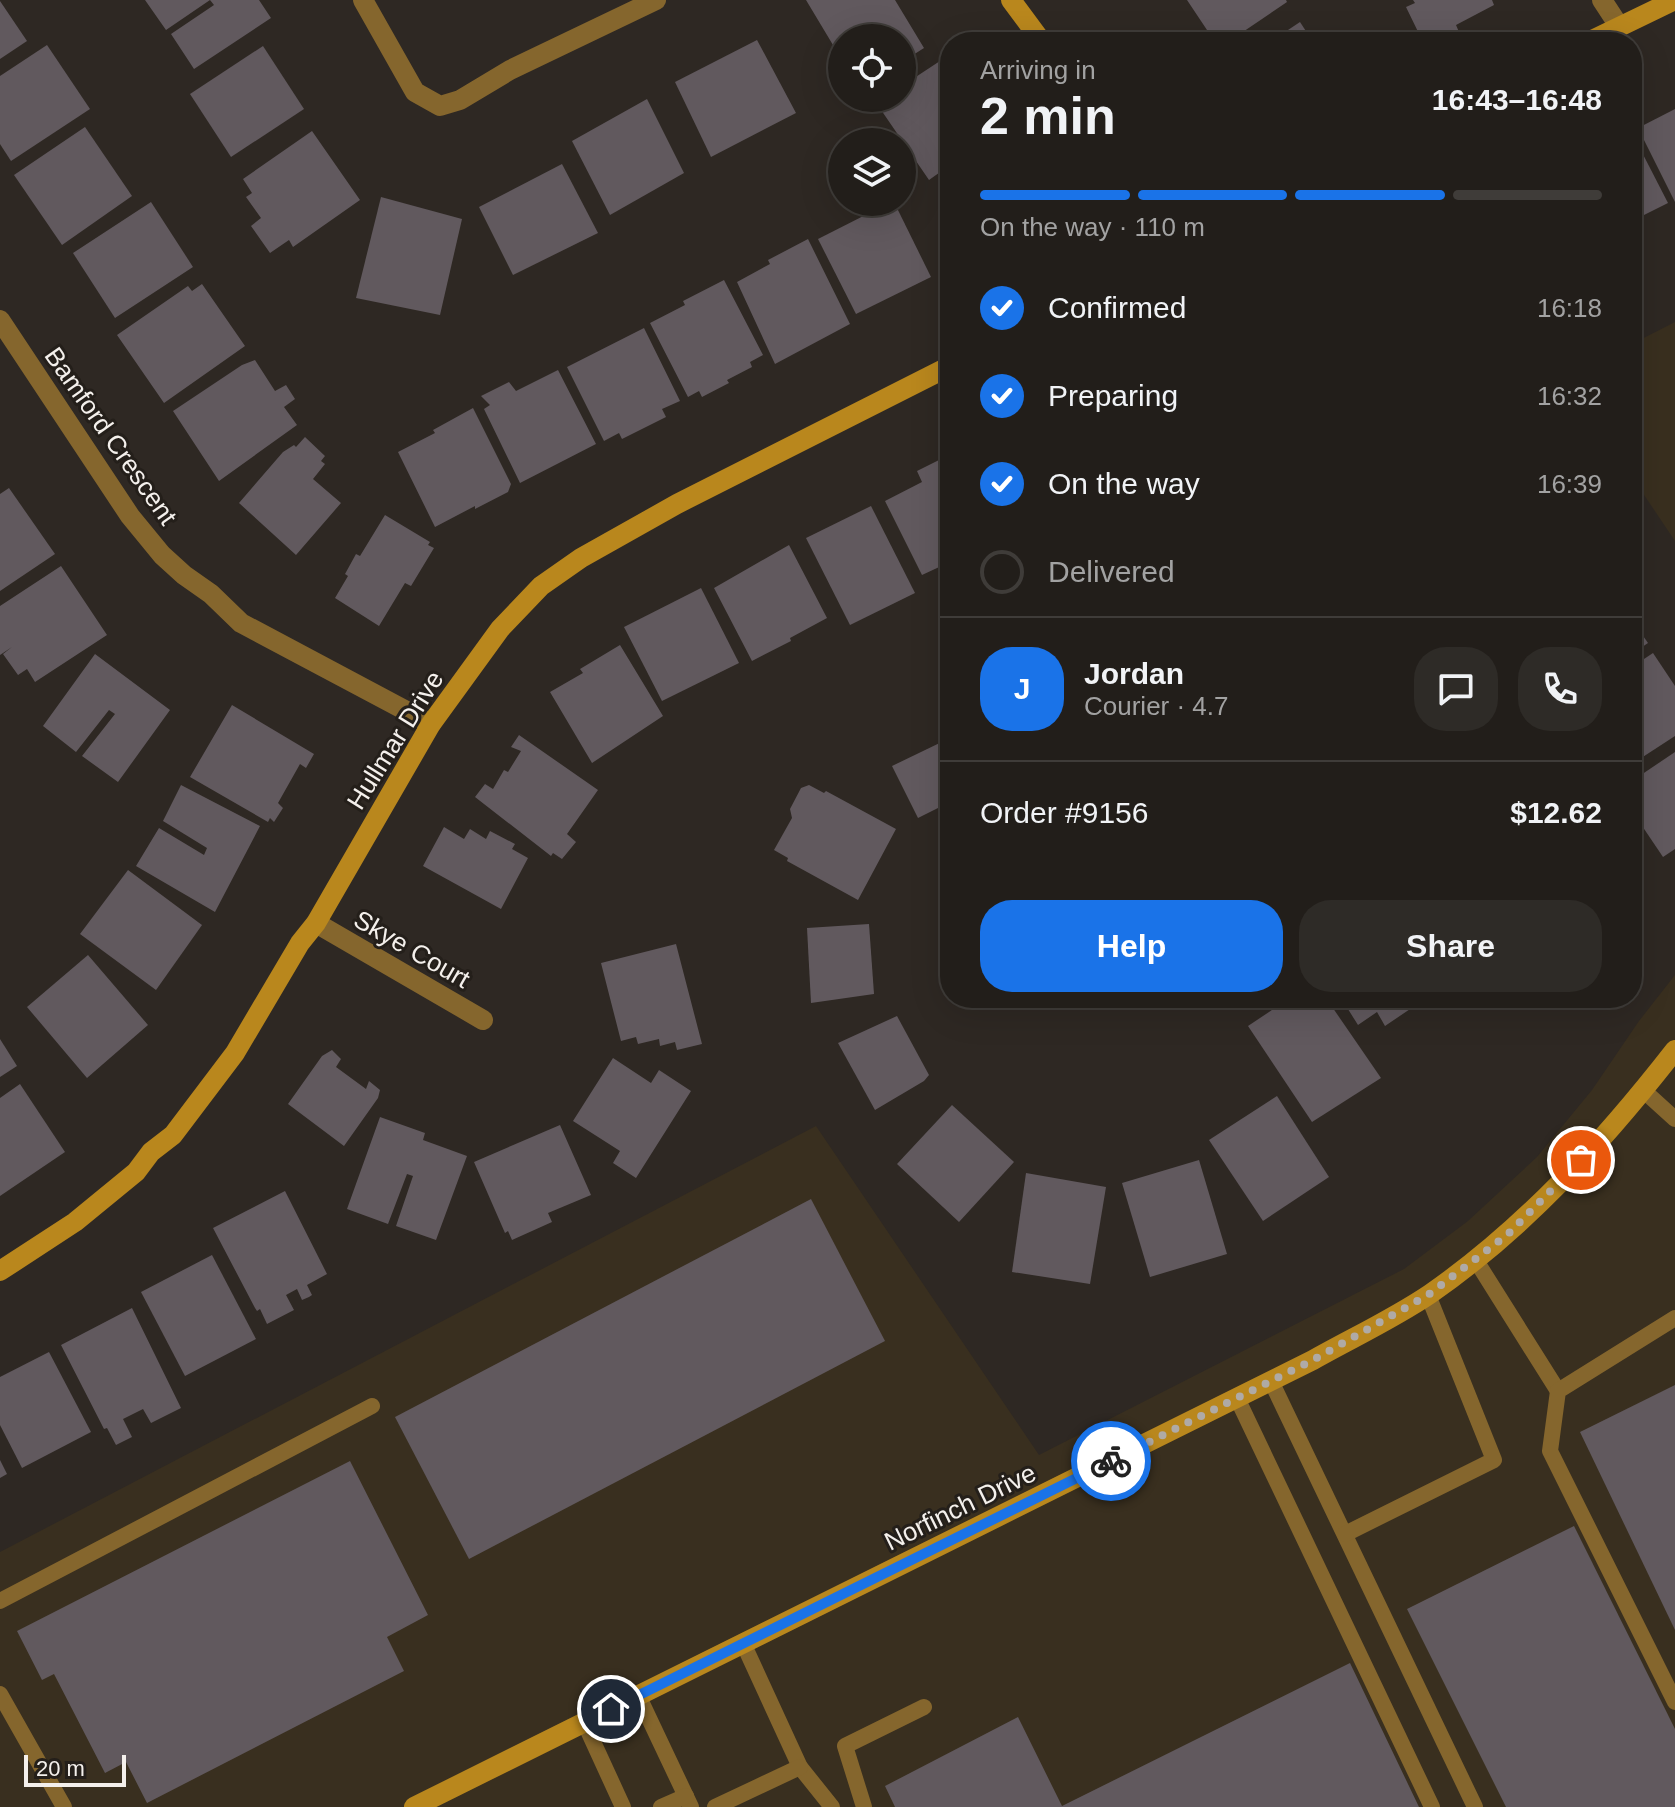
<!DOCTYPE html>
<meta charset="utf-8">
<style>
body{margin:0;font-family:Helvetica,sans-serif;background:#2e2b27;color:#f1f3f6;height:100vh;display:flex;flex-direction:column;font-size:30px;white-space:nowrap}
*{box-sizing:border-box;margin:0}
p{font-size:26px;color:#a2a2a2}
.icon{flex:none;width:44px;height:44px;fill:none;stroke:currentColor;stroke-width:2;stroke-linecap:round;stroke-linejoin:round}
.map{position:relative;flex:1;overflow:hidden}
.sheet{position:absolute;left:940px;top:32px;width:702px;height:976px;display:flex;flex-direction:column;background:#221e1a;border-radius:32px;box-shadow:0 8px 32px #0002,0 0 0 2px #3f3c39}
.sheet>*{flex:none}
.fabs{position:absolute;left:828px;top:24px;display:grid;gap:16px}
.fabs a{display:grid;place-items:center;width:88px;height:88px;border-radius:50%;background:#221e1a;box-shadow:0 8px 32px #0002,0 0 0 2px #3f3c39;font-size:40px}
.scale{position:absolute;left:24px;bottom:20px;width:102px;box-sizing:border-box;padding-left:8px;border:4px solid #f4f0ec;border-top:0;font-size:22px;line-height:28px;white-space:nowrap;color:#f4f0ec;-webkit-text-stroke:6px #241f1a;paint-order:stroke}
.pin{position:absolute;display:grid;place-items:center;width:68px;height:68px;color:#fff;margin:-34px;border:4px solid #fff;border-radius:50%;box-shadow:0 2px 8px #0007}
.courier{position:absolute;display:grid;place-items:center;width:80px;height:80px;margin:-40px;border:6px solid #1a73e8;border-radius:50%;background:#fff;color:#222;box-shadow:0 2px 10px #0007}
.overview em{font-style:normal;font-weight:700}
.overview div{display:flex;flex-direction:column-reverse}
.overview{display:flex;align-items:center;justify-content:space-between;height:136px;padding:0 40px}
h1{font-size:52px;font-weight:700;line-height:60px}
.bar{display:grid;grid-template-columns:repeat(4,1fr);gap:12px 8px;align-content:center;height:96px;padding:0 40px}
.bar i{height:10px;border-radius:6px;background:#3f3c39}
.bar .current{background:#1a73e8}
.bar p{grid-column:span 4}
.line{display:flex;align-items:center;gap:20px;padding:0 40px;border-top:2px solid #3f3c39}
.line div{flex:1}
.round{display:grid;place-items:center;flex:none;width:84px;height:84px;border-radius:32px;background:#2e2b27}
ol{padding:0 40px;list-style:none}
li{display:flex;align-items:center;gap:24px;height:88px}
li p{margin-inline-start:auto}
li .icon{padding:8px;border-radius:50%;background:#1a73e8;color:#fff;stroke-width:4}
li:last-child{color:#a2a2a2}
li i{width:44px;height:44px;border:4px solid #3f3c39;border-radius:50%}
.cta{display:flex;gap:16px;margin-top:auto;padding:16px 40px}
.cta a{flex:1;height:92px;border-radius:32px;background:#1a73e8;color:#fff;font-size:32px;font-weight:700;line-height:92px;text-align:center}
.cta a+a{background:#2e2b27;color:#f1f3f6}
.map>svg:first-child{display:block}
.industrial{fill:#392f1f}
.building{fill:#61595e}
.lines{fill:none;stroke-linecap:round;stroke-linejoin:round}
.lane{stroke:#85662d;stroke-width:16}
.street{stroke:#85662d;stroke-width:20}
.secondary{stroke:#b9871d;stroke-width:20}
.done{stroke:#afaaa6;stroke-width:8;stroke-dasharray:0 14.4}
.route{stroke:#1a73e8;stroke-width:10}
.labels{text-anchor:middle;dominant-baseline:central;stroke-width:6;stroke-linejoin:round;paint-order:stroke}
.street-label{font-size:26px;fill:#f4f0ec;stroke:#241f1a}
</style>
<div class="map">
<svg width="1675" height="1807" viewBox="0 0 1675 1807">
<rect width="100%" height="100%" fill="#2e2823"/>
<g class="industrial">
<path d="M1675,322V541L1632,477V344Z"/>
<path d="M1675,975V1807H0V1552L816,1126L1039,1455L1404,1269L1468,1221L1537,1157L1592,1090L1639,1021Z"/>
</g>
<g class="building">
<path d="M145,0H259L271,18L194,69L171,34L214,5L210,0L166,30Z"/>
<path d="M806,0H895L924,48L902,62V38H842V60Z"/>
<path d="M1187,0H1286L1287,2L1228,42H1221L1213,31L1209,33Z"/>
<path d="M1413,0H1492L1494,5L1456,25L1459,32L1439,42H1423L1406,7L1415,3Z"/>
<path d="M0,1L27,41L0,59Z"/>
<path d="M1300,22L1313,42H1270Z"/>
<path d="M757,40L796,113L711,157L675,82Z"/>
<path d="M47,45L90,109L11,161L0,144V76Z"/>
<path d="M263,46L304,109L231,157L190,94Z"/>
<path d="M948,59L950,165L929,180L877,104L885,98H902V86L940,61L941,63Z"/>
<path d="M647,99L684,173L610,215L572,141Z"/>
<path d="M1675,109V202L1638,128Z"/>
<path d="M85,127L132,196L62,245L14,175Z"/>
<path d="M312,131L360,200L293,247L289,240L270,253L251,226L261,218L246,197L252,193L243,179Z"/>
<path d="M1632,133L1668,203L1632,221Z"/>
<path d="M562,164L598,233L513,275L479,207Z"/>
<path d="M381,197L462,219L440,315L356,298Z"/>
<path d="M151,202L193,267L115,318L73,253Z"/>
<path d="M891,202H894L931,277L856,314L818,239Z"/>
<path d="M808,239L850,324L775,364L737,282L770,264L768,260Z"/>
<path d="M724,280L763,355L750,362L752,367L727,380L729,383L702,397L699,391L688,397L650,323L685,305L683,301Z"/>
<path d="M202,284L245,346L164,403L117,335L188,286L192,291Z"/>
<path d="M644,328L680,401L662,409L666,417L622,439L619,433L604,441L567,367Z"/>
<path d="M255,360L275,391L286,385L295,399L284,407L297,425L219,481L173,411L242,365Z"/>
<path d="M558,370L596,444L520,483L484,409L490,405L481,396L509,382L516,391Z"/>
<path d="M473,408L511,484L508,492L475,509V506L435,527L398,452L435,433L433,430Z"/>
<path d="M305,437L325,456L321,461L325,464L313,479L341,503L296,555L239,503L283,452L294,445L296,447Z"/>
<path d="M941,459L945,466L950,463V562L922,575L885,501L922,482L917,471Z"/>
<path d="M9,488L55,554L0,591V494Z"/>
<path d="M871,506L915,593L850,625L806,538Z"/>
<path d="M385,515L430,542L428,545L434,548L411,586L405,583L379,626L335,598L348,576L345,574L356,554L360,556Z"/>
<path d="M789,545L827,618L790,638L791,641L752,661L714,588Z"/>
<path d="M61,566L107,635L35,682L27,669L18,675L3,654L12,647L0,655V606Z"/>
<path d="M701,588L739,663L662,701L624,627Z"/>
<path d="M1632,620L1648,643L1632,654Z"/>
<path d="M620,645L663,716L592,763L550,692L583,673L580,669Z"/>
<path d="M1653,653L1675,686V736L1632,764V667Z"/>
<path d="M95,654L170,710L118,782L82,756L115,714L109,710L76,752L43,726Z"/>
<path d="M232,705L314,754L306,768L300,764L278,803L283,808L274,822L270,818L268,822L190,777Z"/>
<path d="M519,735L598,790L567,834L576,842L562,859L553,853L551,856L475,797L485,784L493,789L504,770L508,772L521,751L511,747Z"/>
<path d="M950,738V802L918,818L892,766Z"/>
<path d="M1675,752V849L1663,857L1632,811V781Z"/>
<path d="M181,785L260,826L215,912L136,866L159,828L204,855L207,848L163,821Z"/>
<path d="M809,785L824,793L826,791L896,829L858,900L787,861L788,858L774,850L792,818L790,809L801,788Z"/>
<path d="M444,827L464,839L470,829L486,839L490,831L515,844L512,849L528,858L501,909L423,866Z"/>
<path d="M128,870L202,925L156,990L80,934Z"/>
<path d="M869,924L874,994L811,1003L807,928Z"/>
<path d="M676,944L702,1044L677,1050L675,1042L660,1046L659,1039L638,1044L636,1037L621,1041L601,963Z"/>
<path d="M88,955L148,1025L87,1078L27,1007Z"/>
<path d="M1290,998H1326L1381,1078L1312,1122L1248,1026Z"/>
<path d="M1341,998H1415L1419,1003L1385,1026L1377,1012L1358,1025Z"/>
<path d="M897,1016L929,1075L924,1081L875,1110L838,1043Z"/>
<path d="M0,1039L17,1066L0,1077Z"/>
<path d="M332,1050L341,1059L336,1067L366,1089L369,1081L380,1090L378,1098L344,1146L288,1104L322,1056Z"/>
<path d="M613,1058L651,1083L659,1070L691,1091L636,1178L613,1163L620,1151L573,1121Z"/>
<path d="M20,1084L65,1152L0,1196V1098Z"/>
<path d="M1277,1096L1329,1177L1263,1221L1209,1140Z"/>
<path d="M952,1105L1014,1162L959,1222L897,1164Z"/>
<path d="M380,1117L425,1133L423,1140L467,1156L436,1240L396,1226L413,1176L407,1174L388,1224L347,1209Z"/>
<path d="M560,1125L591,1195L548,1213L552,1222L512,1240L508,1231L505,1233L474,1162Z"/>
<path d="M1199,1160L1227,1254L1150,1277L1122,1183Z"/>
<path d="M1026,1173L1106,1187L1090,1284L1012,1272Z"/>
<path d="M285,1191L327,1274L307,1285L312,1295L309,1297L302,1300L297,1289L286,1295L294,1310L267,1324L260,1309L257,1311L255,1308L213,1228Z"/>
<path d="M811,1199L885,1341L469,1559L395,1417Z"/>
<path d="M212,1255L256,1339L185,1376L141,1292Z"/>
<path d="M132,1308L181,1408L151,1423L143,1409L123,1419L132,1437L116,1445L107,1428L104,1429L61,1345Z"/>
<path d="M49,1352L91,1432L22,1468L0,1425V1377Z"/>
<path d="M1675,1385V1630L1580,1432Z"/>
<path d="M0,1460L7,1474L0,1478Z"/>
<path d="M350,1461L428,1615L387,1637L404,1671L147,1803L126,1762L105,1773L54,1674L42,1680L17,1631Z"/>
<path d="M1574,1526L1675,1729V1807H1506L1407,1609Z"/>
<path d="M1350,1663L1419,1807H895L885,1786L1018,1717L1062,1806Z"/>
</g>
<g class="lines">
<g class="lane">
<path d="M1643,1090L1675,1119"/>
<path d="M1475,1259L1558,1391"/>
<path d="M1675,1318L1558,1391L1550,1451L1675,1702"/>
<path d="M1271,1381L1475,1807"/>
<path d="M1237,1398L1432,1807"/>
<path d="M1345,1534L1494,1460L1428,1295"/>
<path d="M0,1601L372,1406"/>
<path d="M743,1643L800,1767L832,1807"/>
<path d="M0,1694L64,1807"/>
<path d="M638,1695L691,1807"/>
<path d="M584,1722L623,1807"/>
<path d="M661,1807L686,1796"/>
<path d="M715,1807L800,1767"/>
<path d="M864,1807L845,1746L924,1707"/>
</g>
<g class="street">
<path d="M363,0L415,92L440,106L460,100L510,70L656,0"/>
<path d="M1602,0L1619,26"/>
<path d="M0,320L130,516L162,555L184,575L211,594L241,623L431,724"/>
<path d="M316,923L483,1020"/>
</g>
<g class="secondary">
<path d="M1011,0L1042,42"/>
<path d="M1588,42L1675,0"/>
<path d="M0,1271L75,1222L136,1172L151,1152L173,1135L235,1053L300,943L316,923L431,724L500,629L541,586L581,558L677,504L950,366"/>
<path d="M414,1807L1313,1360C1352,1338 1393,1319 1430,1294C1525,1228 1604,1141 1675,1050"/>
</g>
</g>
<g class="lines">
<path class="done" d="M1111,1461L1313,1360L1428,1295L1507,1235L1581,1160"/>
<path class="route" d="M611,1709L1111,1461"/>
</g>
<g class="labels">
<g class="street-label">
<text transform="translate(111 436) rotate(55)">Bamford Crescent</text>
<text transform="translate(395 740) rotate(-58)">Hullmar Drive</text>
<text transform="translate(412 949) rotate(30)">Skye Court</text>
<text transform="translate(960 1507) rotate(-26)">Norfinch Drive</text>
</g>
</g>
</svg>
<div class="fabs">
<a><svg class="icon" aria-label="locate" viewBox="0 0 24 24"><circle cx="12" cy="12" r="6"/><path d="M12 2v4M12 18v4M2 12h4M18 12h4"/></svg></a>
<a><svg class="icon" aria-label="layers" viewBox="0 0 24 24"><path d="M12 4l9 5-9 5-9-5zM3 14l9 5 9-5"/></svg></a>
</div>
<div class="scale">20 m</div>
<div class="pin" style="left:1581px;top:1160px;background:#ea580c"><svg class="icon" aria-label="bag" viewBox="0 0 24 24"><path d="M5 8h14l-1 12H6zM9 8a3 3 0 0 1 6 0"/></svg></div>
<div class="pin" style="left:611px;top:1709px;background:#1f2937"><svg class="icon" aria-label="home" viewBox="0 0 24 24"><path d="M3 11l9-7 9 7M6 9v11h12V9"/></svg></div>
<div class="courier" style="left:1111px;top:1461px"><svg class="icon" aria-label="bike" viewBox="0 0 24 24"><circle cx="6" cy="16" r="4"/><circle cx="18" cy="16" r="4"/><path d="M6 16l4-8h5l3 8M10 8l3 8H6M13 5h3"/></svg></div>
<section class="sheet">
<div class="overview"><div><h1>2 min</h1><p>Arriving in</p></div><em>16:43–16:48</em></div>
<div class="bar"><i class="current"></i><i class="current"></i><i class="current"></i><i></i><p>On the way · 110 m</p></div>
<ol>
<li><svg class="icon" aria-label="check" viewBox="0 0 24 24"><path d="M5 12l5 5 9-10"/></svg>Confirmed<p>16:18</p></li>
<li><svg class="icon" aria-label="check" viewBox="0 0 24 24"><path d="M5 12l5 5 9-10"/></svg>Preparing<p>16:32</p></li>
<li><svg class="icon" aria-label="check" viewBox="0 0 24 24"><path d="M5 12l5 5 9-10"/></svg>On the way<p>16:39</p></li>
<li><i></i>Delivered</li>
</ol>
<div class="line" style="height:144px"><b class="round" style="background:#1a73e8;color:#fff">J</b><div><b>Jordan</b><p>Courier · 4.7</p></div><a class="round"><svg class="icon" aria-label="chat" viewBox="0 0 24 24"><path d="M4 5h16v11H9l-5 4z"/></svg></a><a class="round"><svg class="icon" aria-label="phone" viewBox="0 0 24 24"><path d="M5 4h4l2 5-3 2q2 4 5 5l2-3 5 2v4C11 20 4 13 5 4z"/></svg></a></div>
<div class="line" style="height:104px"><div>Order #9156</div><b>$12.62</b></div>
<div class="cta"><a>Help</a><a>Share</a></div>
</section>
</div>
